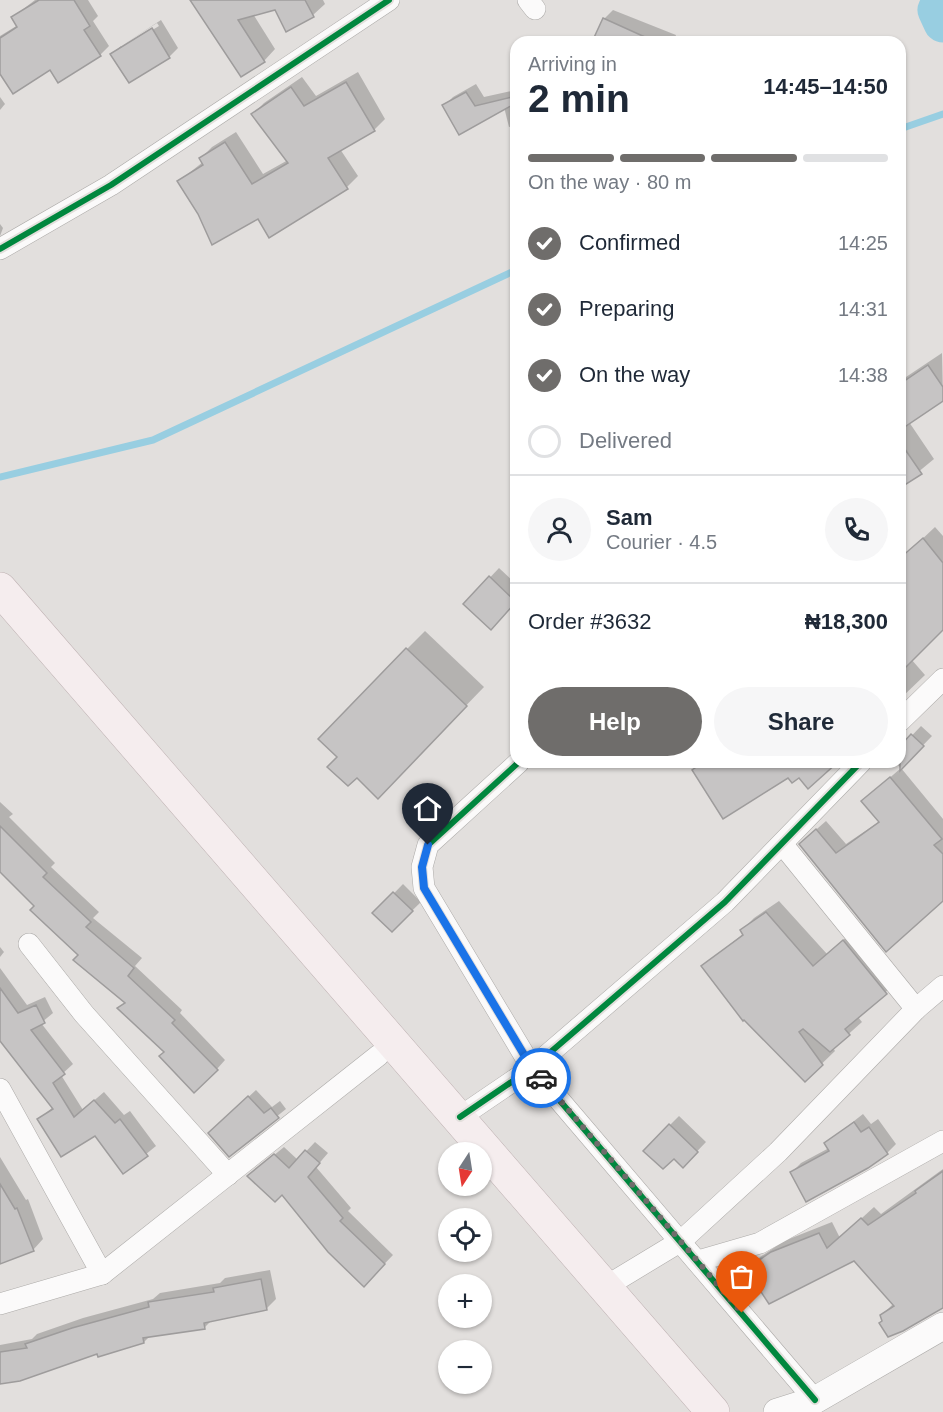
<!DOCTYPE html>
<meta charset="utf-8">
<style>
body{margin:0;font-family:Arial,sans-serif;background:#f6f6f7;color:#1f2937;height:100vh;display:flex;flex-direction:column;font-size:22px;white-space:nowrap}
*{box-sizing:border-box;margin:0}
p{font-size:20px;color:#747a83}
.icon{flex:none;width:33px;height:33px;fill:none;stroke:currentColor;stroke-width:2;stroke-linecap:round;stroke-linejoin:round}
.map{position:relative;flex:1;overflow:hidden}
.drawer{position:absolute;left:510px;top:36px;width:396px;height:732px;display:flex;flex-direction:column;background:#fff;border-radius:18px;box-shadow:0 2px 4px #0004}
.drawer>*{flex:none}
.needle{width:39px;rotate:192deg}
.buttons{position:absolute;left:438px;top:1142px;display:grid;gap:12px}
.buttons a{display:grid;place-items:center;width:54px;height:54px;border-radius:50%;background:#fff;box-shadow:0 2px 4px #0004;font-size:30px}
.pin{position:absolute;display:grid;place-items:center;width:51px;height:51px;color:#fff;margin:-62px -26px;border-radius:50% 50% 50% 0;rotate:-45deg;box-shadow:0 0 6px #0007}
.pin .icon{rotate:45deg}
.courier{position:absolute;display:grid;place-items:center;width:60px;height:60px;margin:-30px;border:4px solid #1a73e8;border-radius:50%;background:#fff;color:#222;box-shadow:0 2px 8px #0007}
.overview em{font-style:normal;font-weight:600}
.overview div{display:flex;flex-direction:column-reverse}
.overview{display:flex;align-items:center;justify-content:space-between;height:102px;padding:0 18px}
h1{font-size:39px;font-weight:600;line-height:45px}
.bar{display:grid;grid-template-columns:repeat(4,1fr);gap:9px 6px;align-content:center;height:72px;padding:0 18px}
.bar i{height:8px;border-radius:4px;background:#e0e1e3}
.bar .current{background:#6f6d6b}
.bar p{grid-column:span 4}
.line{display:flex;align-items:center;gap:15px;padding:0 18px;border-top:2px solid #e0e1e3}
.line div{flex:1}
.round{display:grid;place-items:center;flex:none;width:63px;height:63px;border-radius:32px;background:#f6f6f7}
ol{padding:0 18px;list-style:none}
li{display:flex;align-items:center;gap:18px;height:66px}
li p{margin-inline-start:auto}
li .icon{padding:6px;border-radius:50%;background:#6f6d6b;color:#fff;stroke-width:4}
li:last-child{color:#747a83}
li i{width:33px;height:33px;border:3px solid #e0e1e3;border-radius:50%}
.primary-button{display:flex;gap:12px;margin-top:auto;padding:12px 18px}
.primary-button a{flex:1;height:69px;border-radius:36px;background:#6f6d6b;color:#fff;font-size:24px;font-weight:600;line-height:69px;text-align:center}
.primary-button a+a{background:#f6f6f7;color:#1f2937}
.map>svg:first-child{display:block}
.shadow{fill:#0003}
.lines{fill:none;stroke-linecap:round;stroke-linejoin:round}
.stream{stroke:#98cee1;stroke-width:7}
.river{stroke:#98cee1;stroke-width:39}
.building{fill:#c6c4c4;stroke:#9e9c9c;stroke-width:1.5}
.minor-casing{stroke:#acaaa8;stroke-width:22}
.tertiary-casing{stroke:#acaaa8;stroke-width:28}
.primary-casing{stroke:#bfb2b3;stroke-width:34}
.minor{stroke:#fbfafa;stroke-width:21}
.tertiary{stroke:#fbfafa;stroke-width:27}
.primary{stroke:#f5edee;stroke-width:33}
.cycleway-casing{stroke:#e3dfdc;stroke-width:10}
.cycleway{stroke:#00873e;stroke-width:6}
.done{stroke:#6f6d6b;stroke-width:6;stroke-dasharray:0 10.8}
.route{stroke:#1a73e8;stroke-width:8}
</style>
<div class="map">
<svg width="943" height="1412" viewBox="0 0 943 1412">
<rect width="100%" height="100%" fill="#e2dfdd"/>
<g class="shadow">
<path d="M35,0H88L98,16L93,21L109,46L100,55L51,68L0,72V36L18,25L13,17Z"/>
<path d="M193,0H323L325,4L313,15L287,30L275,9L253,14L275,49L264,61Z"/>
<path d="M613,10L676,35L674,42H593L604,19Z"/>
<path d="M161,20L178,48L169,57L112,54L121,46V49L159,26L157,23L121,46Z"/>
<path d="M358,72L385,119L374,130L340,149L358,176L347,187L258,217L200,214L179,181L203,162L201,158L212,147L236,132L263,174L288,160L253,114L264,103L302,77L316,96Z"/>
<path d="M476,84L484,97L516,90V126L509,127L504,107L444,106L453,97Z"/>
<path d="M0,97L5,104L0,110Z"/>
<path d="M0,224L3,228L0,236Z"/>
<path d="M942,353L943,399L909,422L934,459L900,487V381Z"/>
<path d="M935,527L943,536V628L911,659L925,675L900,699V560Z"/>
<path d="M499,568L516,584V603L491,628L465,604Z"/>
<path d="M425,631L484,687L396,778L339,757L407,649Z"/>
<path d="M921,726L932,736L901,768L943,819V899L886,950L810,835L826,821L846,844L880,821L863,801L901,768L895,762H900V748Z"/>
<path d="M0,802L13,814L9,817L55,863L51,867L99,912L93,918L142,958L135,966L182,1010L180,1013L225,1060L217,1069L166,1051L119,1008L125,1002L0,870Z"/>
<path d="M403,884L421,902L392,930L375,913Z"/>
<path d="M779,901L827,954L857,928L899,980L858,1017L862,1022L833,1048L835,1051L805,1080L703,966L744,933L742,930L754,918Z"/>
<path d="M0,947L4,952L0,957Z"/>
<path d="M0,968L27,1005L45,997L53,1013L41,1023L73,1064L61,1075L83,1110L104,1092L124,1115L130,1111L156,1146L124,1172L95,1134L39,1119L53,1107L0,1037Z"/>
<path d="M256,1090L272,1107L280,1101L286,1109L229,1155L217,1126Z"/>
<path d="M863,1114L871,1124L878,1119L896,1144L887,1153L867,1167L792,1172L801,1163L829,1148L826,1143Z"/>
<path d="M679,1116L706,1142L683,1166L674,1157L645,1150Z"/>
<path d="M315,1142L328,1153L316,1167L351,1208L348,1211L393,1255L364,1285L283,1193L249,1176L284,1147L298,1160Z"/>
<path d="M0,1157L26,1200L28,1199L43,1239L33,1250L0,1263Z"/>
<path d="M943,1169V1304L884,1320L881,1316L894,1303L854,1259L748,1269L760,1257L784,1241L832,1222L840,1238L874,1207L881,1214Z"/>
<path d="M270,1270L276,1299L266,1309L212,1320L205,1327L150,1336L144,1342L98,1352L0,1383V1345L32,1339L37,1334L83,1318L153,1299L160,1293L220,1283L225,1278Z"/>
</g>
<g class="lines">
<g class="stream">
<path d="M900,129L943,114"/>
<path d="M0,477L153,440L516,270"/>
</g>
<path class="river" d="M942,0L937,10L943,23"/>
</g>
<g class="building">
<path d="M39,0H74L90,26L84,30L101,56L58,83L50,70L13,94L0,74V38L17,27L11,17Z"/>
<path d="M190,0H305L314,17L286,32L275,10L238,20L265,62L241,77Z"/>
<path d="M603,18L656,42H592Z"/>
<path d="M152,28L170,58L129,83L110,54Z"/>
<path d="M346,82L375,131L328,158L348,189L269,238L258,219L212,245L198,214L177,181L203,165L199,158L225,142L252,184L288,163L251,114L291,87L304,106Z"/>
<path d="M466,92L475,106L516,96V103L459,135L442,105Z"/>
<path d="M928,365L943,387V401L900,430V384Z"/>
<path d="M900,442L922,474L900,488Z"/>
<path d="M923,538L943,563V630L900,673V558Z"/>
<path d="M489,576L516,602L491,630L463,604Z"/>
<path d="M406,648L467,706L378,799L357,778L348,786L327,767L337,757L318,739Z"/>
<path d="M911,734L924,746L900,771V746Z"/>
<path d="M704,762H838L808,789L799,778L792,783L788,778L723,819L692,770Z"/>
<path d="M890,777L942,839L934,845L943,854V901L886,952L799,844L816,829L836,853L879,822L861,801Z"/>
<path d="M0,826L47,873L43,877L91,922L86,927L134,968L128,976L175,1020L172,1023L218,1070L194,1093L159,1056L164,1052L117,1008L125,1003L73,960L78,955L30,910L34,906L0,872Z"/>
<path d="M393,892L413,911L392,932L372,913Z"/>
<path d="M766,912L813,966L843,940L887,994L845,1029L850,1035L830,1052L803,1029L799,1032L823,1065L805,1082L744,1020L743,1021L701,966L743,935L740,930Z"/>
<path d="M0,988L18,1013L36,1005L45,1023L31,1030L65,1074L53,1083L74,1117L94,1100L115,1123L120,1119L148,1156L123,1174L95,1136L61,1157L37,1119L53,1109L0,1041Z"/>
<path d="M248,1096L264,1113L271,1108L279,1118L229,1157L208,1133Z"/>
<path d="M854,1122L861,1132L869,1127L888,1154L868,1168L806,1202L790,1172L829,1151L824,1143Z"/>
<path d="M669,1124L698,1152L683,1168L674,1159L663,1169L643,1151Z"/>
<path d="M305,1150L320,1163L308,1177L343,1218L340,1221L385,1264L364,1287L328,1252L282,1195L275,1202L247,1176L274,1154L289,1168Z"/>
<path d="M943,1171V1308L903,1331L888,1337L879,1323L882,1321L880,1315L894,1306L854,1261L769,1304L746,1269L771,1252L819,1233L827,1248L861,1218L868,1225L916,1193L915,1191Z"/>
<path d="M0,1184L15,1209L17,1208L34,1251L0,1264Z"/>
<path d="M261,1279L267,1310L204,1323L205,1329L143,1338L144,1343L98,1357L97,1354L20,1381L0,1384V1352L27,1348L25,1344L72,1328L149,1307L148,1302L214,1292L213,1288Z"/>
</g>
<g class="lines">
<defs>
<g id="minor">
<path d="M528,0L535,9"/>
<path d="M0,249L111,185L389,0"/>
<path d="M900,721L943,679"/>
<path d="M519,762L428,845L422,867L424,888L532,1068L815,1400"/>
<path d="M783,845L916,1009"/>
<path d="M29,944L84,1014L228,1175"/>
<path d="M0,1089L102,1274"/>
<path d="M460,1117L532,1068L725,902L861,762"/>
<path d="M698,1261L760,1243L943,1141"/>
<path d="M605,1287L681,1241L778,1152L916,1009L943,986"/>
<path d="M0,1304L102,1274L379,1055"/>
</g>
<path id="tertiary" d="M777,1412L815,1400L943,1326"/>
<path id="primary" d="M0,589L713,1412"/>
</defs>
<use href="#minor" class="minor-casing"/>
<use href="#tertiary" class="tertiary-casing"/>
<use href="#primary" class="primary-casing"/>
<use href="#minor" class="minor"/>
<use href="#tertiary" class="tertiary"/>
<use href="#primary" class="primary"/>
<defs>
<g id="cycleway">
<path d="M0,249L111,185L389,0"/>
<path d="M519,762L428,845L422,867L424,888L532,1068L815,1400"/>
<path d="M460,1117L532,1068L725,902L861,762"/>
</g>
</defs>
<use href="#cycleway" class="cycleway-casing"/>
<use href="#cycleway" class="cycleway"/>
</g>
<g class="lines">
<path class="done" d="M541,1078L742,1313"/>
<path class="route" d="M428,845L422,867L424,888L532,1068L541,1078"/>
</g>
</svg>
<div class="buttons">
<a><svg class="needle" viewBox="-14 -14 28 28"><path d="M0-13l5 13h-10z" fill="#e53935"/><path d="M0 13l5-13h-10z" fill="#747a83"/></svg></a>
<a><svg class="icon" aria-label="locate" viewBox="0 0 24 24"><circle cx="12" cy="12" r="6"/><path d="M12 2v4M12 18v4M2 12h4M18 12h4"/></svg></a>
<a>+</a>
<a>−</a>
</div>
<div class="pin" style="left:742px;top:1313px;background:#ea580c"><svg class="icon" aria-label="bag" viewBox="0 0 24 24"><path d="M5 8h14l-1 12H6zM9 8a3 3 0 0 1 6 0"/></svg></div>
<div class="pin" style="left:428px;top:845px;background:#1f2937"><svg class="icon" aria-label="home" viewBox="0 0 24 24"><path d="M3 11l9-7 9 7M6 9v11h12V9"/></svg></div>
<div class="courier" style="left:541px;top:1078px"><svg class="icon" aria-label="car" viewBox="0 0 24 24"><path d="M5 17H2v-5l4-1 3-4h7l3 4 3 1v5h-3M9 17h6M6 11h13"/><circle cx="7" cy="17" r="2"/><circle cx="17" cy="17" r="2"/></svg></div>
<section class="drawer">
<div class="overview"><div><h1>2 min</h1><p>Arriving in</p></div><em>14:45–14:50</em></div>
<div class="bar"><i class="current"></i><i class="current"></i><i class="current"></i><i></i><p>On the way · 80 m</p></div>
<ol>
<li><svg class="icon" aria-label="check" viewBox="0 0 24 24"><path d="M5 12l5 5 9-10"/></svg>Confirmed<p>14:25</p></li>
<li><svg class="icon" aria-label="check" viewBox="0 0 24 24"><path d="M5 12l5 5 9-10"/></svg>Preparing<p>14:31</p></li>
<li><svg class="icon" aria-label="check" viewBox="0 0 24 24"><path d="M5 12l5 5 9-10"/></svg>On the way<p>14:38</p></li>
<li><i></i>Delivered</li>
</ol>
<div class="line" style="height:108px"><a class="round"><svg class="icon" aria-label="person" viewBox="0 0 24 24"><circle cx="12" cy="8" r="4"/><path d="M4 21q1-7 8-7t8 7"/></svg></a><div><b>Sam</b><p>Courier · 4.5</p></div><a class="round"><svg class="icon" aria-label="phone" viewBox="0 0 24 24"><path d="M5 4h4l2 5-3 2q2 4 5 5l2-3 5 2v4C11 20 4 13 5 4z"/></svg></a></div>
<div class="line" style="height:78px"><div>Order #3632</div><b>₦18,300</b></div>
<div class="primary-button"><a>Help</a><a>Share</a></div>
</section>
</div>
